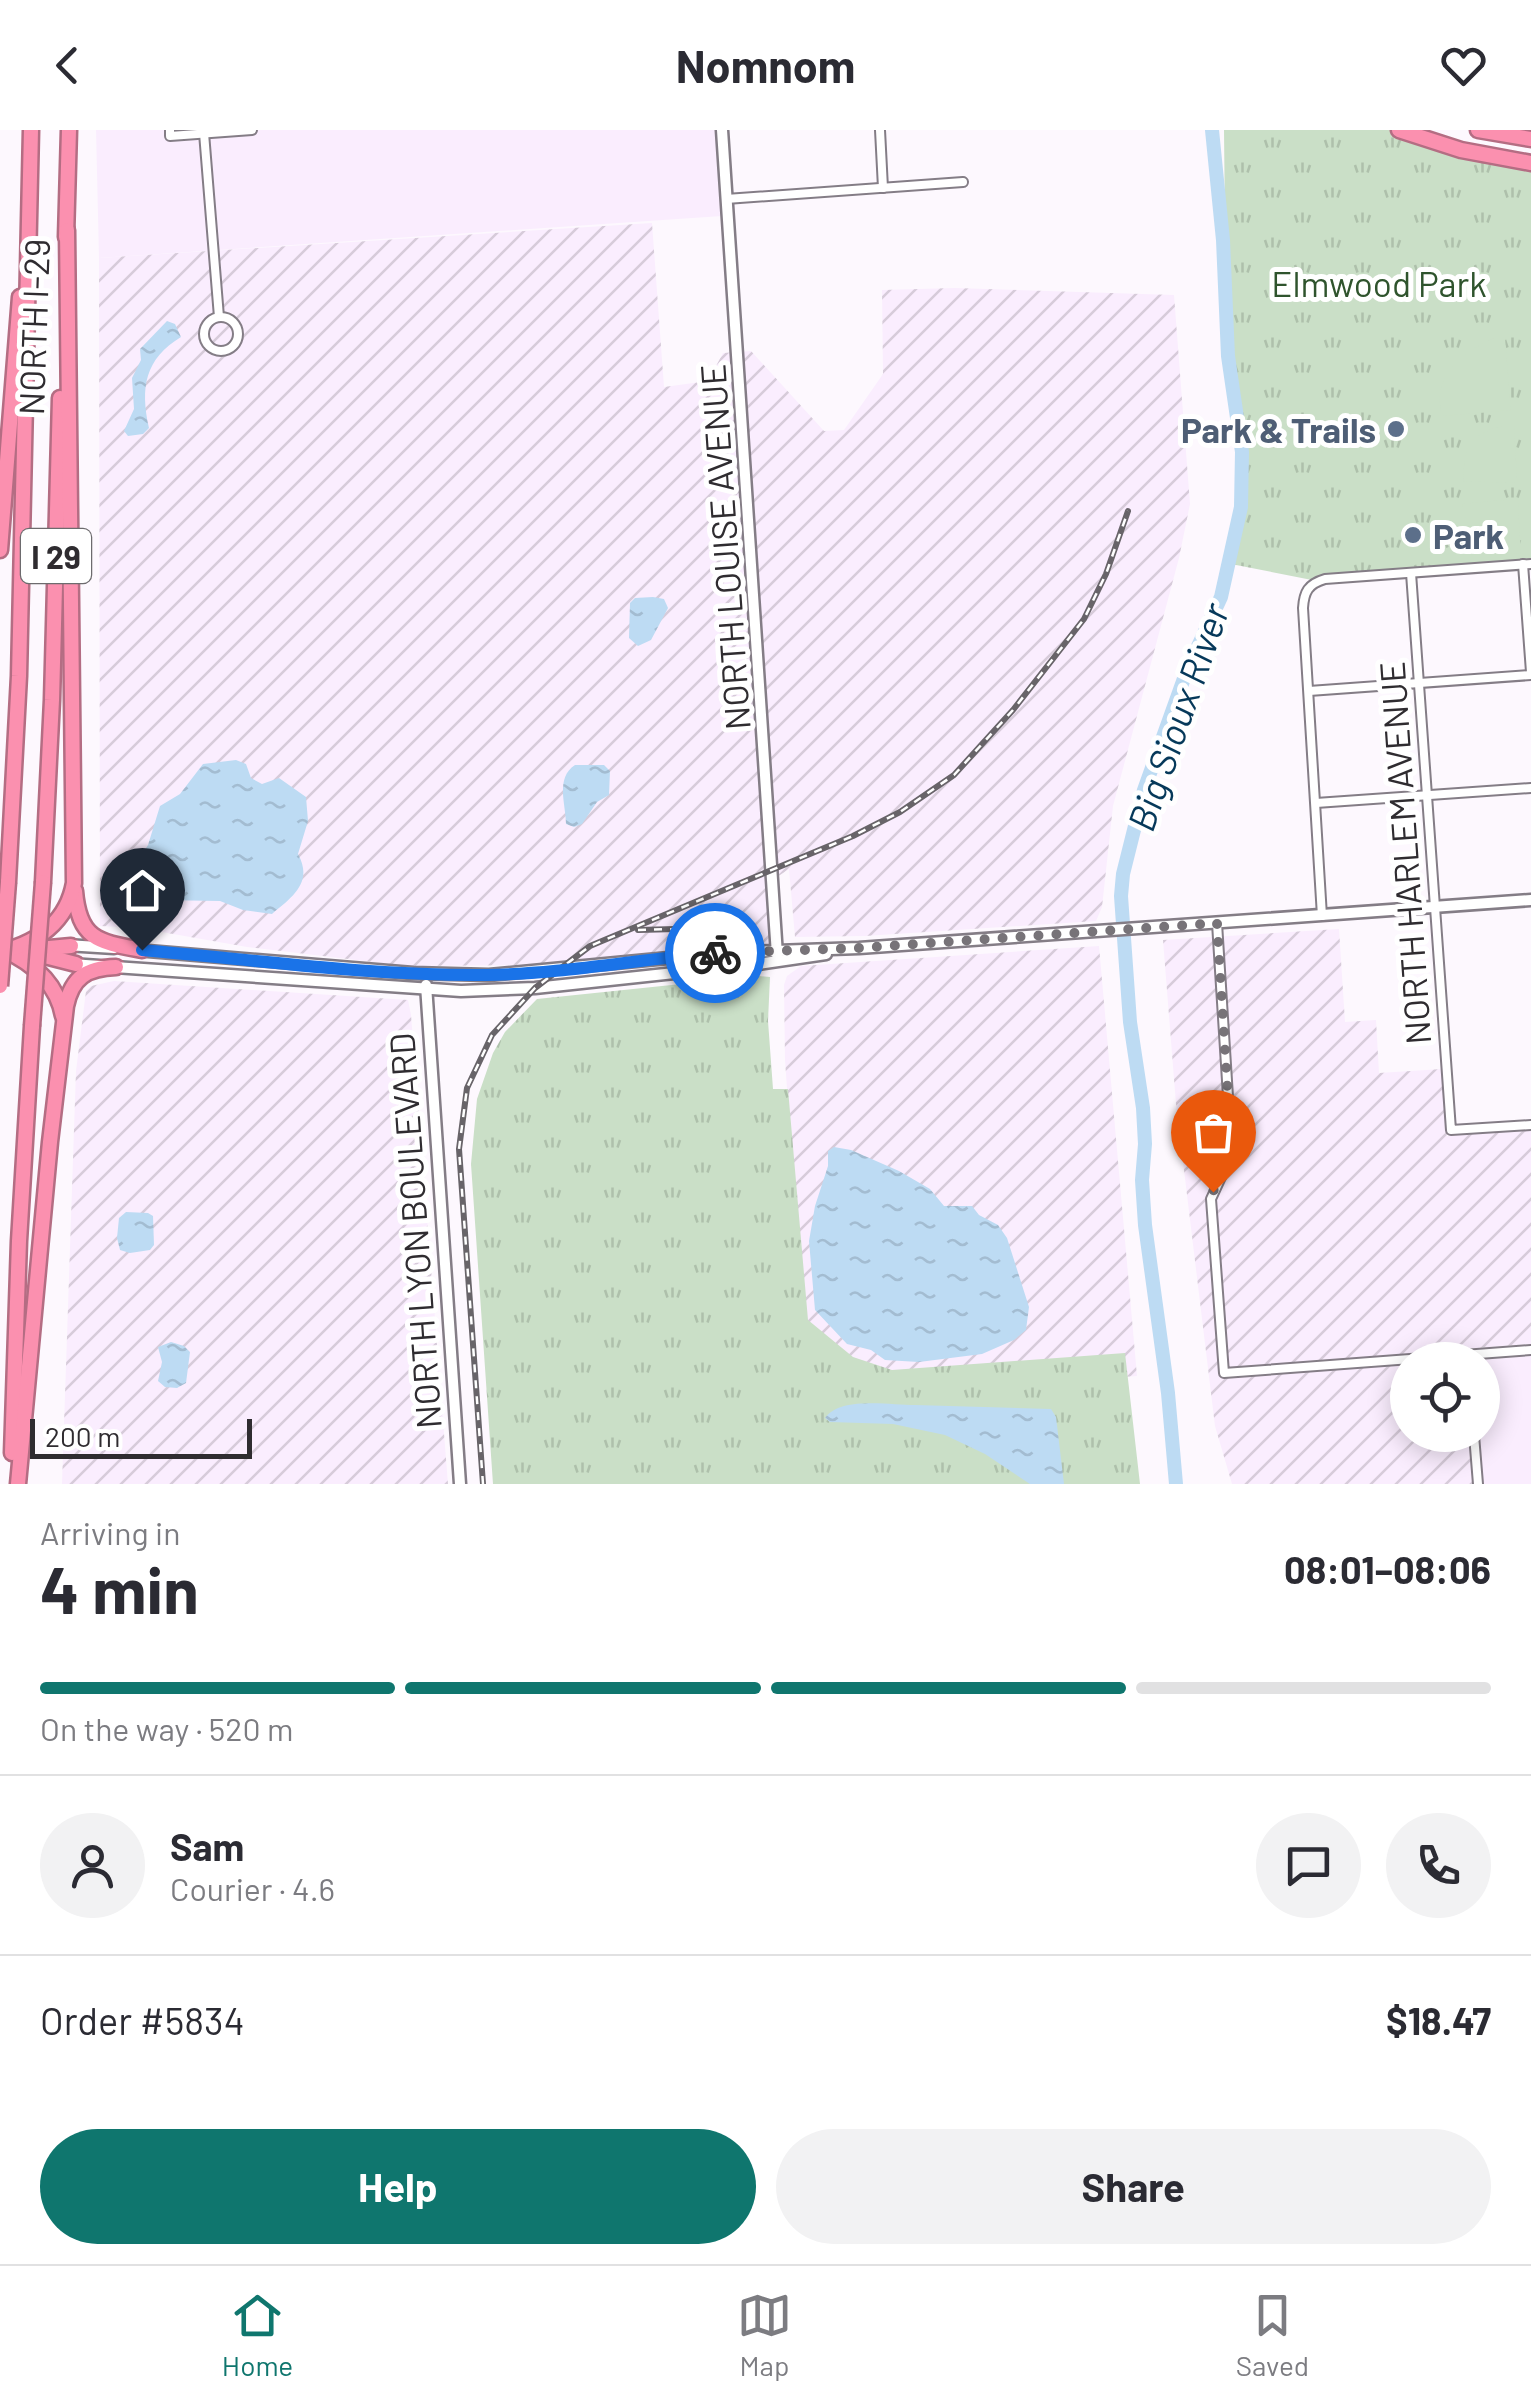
<!DOCTYPE html>
<meta charset="utf-8">
<style>
body{margin:0;font-family:Barlow,sans-serif;background:#f2f2f3;color:#2b2b33;height:100vh;display:flex;flex-direction:column;font-size:38px;white-space:nowrap}
*{box-sizing:border-box;margin:0}
p{font-size:32px;color:#7c7c81}
.icon{flex:none;width:55px;height:55px;fill:none;stroke:currentColor;stroke-width:2;stroke-linecap:round;stroke-linejoin:round}
.map{position:relative;height:1354px;overflow:hidden}
.side{display:flex;flex-direction:column;background:#fff;flex:1}
.side>*{flex:none}
.fabs{position:absolute;left:1390px;top:1212px;display:grid;gap:20px}
.fabs a{display:grid;place-items:center;width:110px;height:110px;border-radius:50%;background:#fff;box-shadow:0 5px 25px #0003;font-size:50px}
.scale{position:absolute;left:30px;bottom:25px;width:222px;box-sizing:border-box;padding-left:10px;border:5px solid #2f2c30;border-top:0;font-size:28px;line-height:35px;white-space:nowrap;color:#2f2c30;-webkit-text-stroke:8px #fff;paint-order:stroke}
.pin{position:absolute;display:grid;place-items:center;width:85px;height:85px;color:#fff;margin:-102px -42px;border-radius:50% 50% 50% 0;rotate:-45deg;box-shadow:0 0 10px #0007}
.pin .icon{rotate:45deg}
.courier{position:absolute;display:grid;place-items:center;width:100px;height:100px;margin:-50px;border:8px solid #1a73e8;border-radius:50%;background:#fff;color:#222;box-shadow:0 2px 12px #0007}
.overview em{font-style:normal;font-weight:700}
.overview div{display:flex;flex-direction:column-reverse}
.overview{display:flex;align-items:center;justify-content:space-between;height:170px;padding:0 40px}
h1{font-size:65px;font-weight:700;line-height:75px}
.bar{display:grid;grid-template-columns:repeat(4,1fr);gap:15px 10px;align-content:center;height:120px;padding:0 40px}
.bar i{height:12px;border-radius:8px;background:#e1e1e2}
.bar .active{background:#0f766e}
.bar p{grid-column:span 4}
.line{display:flex;align-items:center;gap:25px;padding:0 40px;border-top:2px solid #e1e1e2}
.line div{flex:1}
.round{display:grid;place-items:center;flex:none;width:105px;height:105px;border-radius:52px;background:#f2f2f3}
.button{display:flex;gap:20px;margin-top:auto;padding:20px 40px}
.button a{flex:1;height:115px;border-radius:60px;background:#0f766e;color:#fff;font-size:40px;font-weight:700;line-height:115px;text-align:center}
.button a+a{background:#f2f2f3;color:#2b2b33}
header{display:flex;justify-content:space-between;align-items:center;height:130px;padding:0 40px;background:#fff;font-size:45px;font-weight:700}
.menu{display:flex;justify-content:space-around;align-items:center;height:140px;border-top:2px solid #e1e1e2;background:#fff;font-size:28px;color:#7c7c81}
.menu a{display:grid;justify-items:center;gap:5px}
.menu .active{color:#0f766e}
.map>svg:first-child{display:block}
.built{fill:#faedfe}
.industrial{fill:url(#industrial-furrows)}
.grass{fill:url(#grass-tufts)}
.pitch{fill:#cadfc7}
.water{fill:url(#water-ripples)}
.lines{fill:none;stroke-linecap:round;stroke-linejoin:round}
.river{stroke:#bddbf3;stroke-width:14}
.street-casing{stroke:#847d86;stroke-width:12}
.secondary-casing{stroke:#847d86;stroke-width:15}
.highway-casing{stroke:#b46d83;stroke-width:19}
.street{stroke:#fff;stroke-width:8}
.secondary{stroke:#fff;stroke-width:10}
.highway{stroke:#fb90af;stroke-width:14}
.rail-casing{stroke:#686469;stroke-width:6}
.rail{stroke:#fff;stroke-width:2.5;stroke-dasharray:8;stroke-linecap:butt}
.highway-bridge-casing{stroke:#b46d83;stroke-width:19;stroke-linecap:butt}
.highway-bridge{stroke:#fb90af;stroke-width:14}
.done{stroke:#777378;stroke-width:10;stroke-dasharray:0 18}
.route{stroke:#1a73e8;stroke-width:12}
.service-dot{fill:#5c6f8a;stroke:#fff;stroke-width:4}
.labels{text-anchor:middle;dominant-baseline:central;stroke-width:10;stroke-linejoin:round;paint-order:stroke}
.shield{fill:#fff;stroke:#6d6b6e;stroke-width:2.5}
.shield-label{font-size:32px;font-weight:bold;fill:#2f2c30}
.park-label{font-size:35px;fill:#2f542d;stroke:#fff}
.street-label{font-size:35px;fill:#2f2c30;stroke:#fff}
.service-label{font-size:35px;font-weight:bold;fill:#4e5e75;stroke:#fff;text-anchor:end}
.water-label{font-size:38px;font-style:italic;fill:#06395a;stroke:#fff}
</style>
<header><svg class="icon" aria-label="back" viewBox="0 0 24 24"><path d="M15 5l-7 7 7 7"/></svg>Nomnom<svg class="icon" aria-label="heart" viewBox="0 0 24 24"><path d="M12 20l-8-8c-3-5 5-10 8-4 3-6 11-1 8 4z"/></svg></header>
<div class="map">
<svg width="1531" height="1354" viewBox="0 0 1531 1354">
<defs>
<pattern id="industrial-furrows" width="10" height="10" patternUnits="userSpaceOnUse" patternTransform="scale(2.5)"><rect width="10" height="10" fill="#faedfe"/><path d="M-1 1l2-2M0 10L10 0M9 11l2-2" fill="none" stroke="#d7cbda"/></pattern>
<pattern id="grass-tufts" width="24" height="20" patternUnits="userSpaceOnUse" patternTransform="scale(2.5)"><rect width="24" height="20" fill="#cadfc7"/><path d="M3 7l-1-3M5 7V3M7 7l1-3M15 17l-1-3M17 17v-4M19 17l1-3" fill="none" stroke="#aec0ab"/></pattern>
<pattern id="water-ripples" width="26" height="14" patternUnits="userSpaceOnUse" patternTransform="scale(2.5)"><rect width="26" height="14" fill="#bddbf3"/><path d="M2 4q2-2 4 0t4 0M15 11q2-2 4 0t4 0" fill="none" stroke="#a3bcd1"/></pattern>
</defs>
<rect width="100%" height="100%" fill="#fdf8fe"/>
<g class="built">
<path d="M96,0H721L722,86L99,128Z"/>
<path d="M1531,1226V1354H1472L1468,1305H1482V1230H1467Z"/>
</g>
<g class="industrial">
<path d="M652,93L664,257L708,251L723,223L751,221L824,301L844,300L883,244L882,160L955,158L1174,165L1190,374L1179,428L1113,676L1102,777L1096,791L865,806L795,807L789,739L768,753L771,814L567,835L406,836L247,817L139,798L100,796L99,128Z"/>
<path d="M1339,799L1345,892L1376,890L1379,943L1442,939L1447,1006L1531,1000V1214L1462,1219V1230H1408V1305H1468L1472,1354H1232L1215,1296L1176,974L1163,810Z"/>
<path d="M1099,816L1137,1246L809,1270L785,930L784,855L787,846L801,836Z"/>
<path d="M114,851L408,870L411,885L448,1354H62L76,941L86,861L91,856Z"/>
</g>
<g class="grass">
<path d="M1224,0H1399L1531,37V435L1317,451L1231,434L1243,350L1226,194Z"/>
<path d="M758,846L770,847L768,891L773,959H788L808,1190L853,1227L892,1240L1125,1223L1140,1354H493L471,1034L477,969L493,923L505,902L537,869Z"/>
</g>
<g class="pitch">
<path d="M1494,208H1505L1511,280L1442,286C1431,246 1461,223 1494,208Z"/>
<path d="M1502,296H1514L1517,348L1514,353L1463,351C1464,318 1469,305 1502,296Z"/>
<path d="M1514,369L1518,373L1521,424L1485,423L1469,399L1462,374Z"/>
</g>
<g class="water">
<path d="M167,191L175,194L181,207C145,229 140,257 149,298L143,304L128,306L124,301L134,279L132,248L141,230L140,219Z"/>
<path d="M653,467L664,469L668,478L651,510L638,516L629,508L630,473L635,468Z"/>
<path d="M236,630L246,634L251,648L262,654L279,648L306,667L308,691L298,724C314,753 291,768 272,784L243,780L220,771L158,770L138,753L139,729L148,715L160,676L180,664L203,634Z"/>
<path d="M575,635H604L610,641L609,665L597,672L582,694L574,697L566,694C566,674 555,648 575,635Z"/>
<path d="M834,1017L851,1020L899,1041L930,1059L944,1076H972L979,1085L998,1095L1007,1108L1029,1177L1026,1200L1014,1210L982,1224L919,1232L885,1230L871,1220L847,1214L815,1180L809,1111L815,1076L828,1036V1021Z"/>
<path d="M126,1082L148,1083L153,1086L154,1115L150,1120L130,1123L120,1120L117,1108L119,1088Z"/>
<path d="M171,1212L184,1216L190,1222L186,1253L177,1258L165,1257L158,1251L162,1232L158,1217Z"/>
<path d="M915,1275L1051,1279L1056,1287L1064,1354H1030L985,1324L945,1305L893,1294L830,1292L825,1288C840,1266 890,1275 915,1275Z"/>
</g>
<g class="lines">
<path class="river" d="M1176,1354L1168,1263L1145,1095L1142,1050L1145,1014L1143,978L1130,892L1121,766L1123,744L1144,660L1187,540L1221,467L1241,377L1242,322L1228,226L1223,110L1212,0"/>
<defs>
<g id="street">
<path d="M170,0V6L252,0"/>
<path d="M880,0L883,58"/>
<path d="M204,3L219,187"/>
<path d="M726,69L963,52"/>
<circle cx="221" cy="204" r="17"/>
<path d="M1523,434L1531,542"/>
<path d="M1411,443L1451,1000L1531,995"/>
<path d="M1309,561L1531,545"/>
<path d="M1316,673L1531,658"/>
<path d="M1322,786L1303,478C1304,462 1308,454 1325,449L1531,434"/>
<path d="M1217,793L1231,1014L1228,1032L1211,1069L1224,1243L1531,1220"/>
<path d="M1474,1305L1478,1354"/>
</g>
<g id="secondary">
<path d="M722,0L777,825"/>
<path d="M66,815L114,818"/>
<path d="M136,820L413,843L489,845L721,823L859,818L1531,770"/>
<path d="M71,834L461,861L535,858L758,834L826,824"/>
<path d="M426,855L460,1354"/>
</g>
<g id="highway">
<path d="M1399,0L1461,20L1531,33"/>
<path d="M1478,0L1531,9"/>
<path d="M66,107L69,0"/>
<path d="M0,420L20,167"/>
<path d="M8,752L19,546L31,0"/>
<path d="M43,752L52,570L60,268"/>
<path d="M75,761C79,810 99,812 142,820"/>
<path d="M4,820C33,833 57,853 63,886"/>
<path d="M28,820L71,816"/>
<path d="M0,822C37,813 67,792 74,753L67,100"/>
<path d="M29,822L76,834"/>
<path d="M12,1323L19,1111L32,896"/>
<path d="M18,1354L50,1012L66,876C72,847 87,838 116,837"/>
</g>
</defs>
<use href="#street" class="street-casing"/>
<use href="#secondary" class="secondary-casing"/>
<use href="#highway" class="highway-casing"/>
<use href="#street" class="street"/>
<use href="#secondary" class="secondary"/>
<use href="#highway" class="highway"/>
<defs>
<g id="rail">
<path d="M638,800L676,799"/>
<path d="M483,1354L459,1019L467,958L492,905L535,858L590,816L853,706L900,682L954,645L1013,580L1084,489L1106,444L1128,381"/>
</g>
</defs>
<use href="#rail" class="rail-casing"/>
<use href="#rail" class="rail"/>
<defs>
<g id="highway-bridge">
<path d="M0,856L8,752"/>
<path d="M32,896L43,752"/>
</g>
</defs>
<use href="#highway-bridge" class="highway-bridge-casing"/>
<use href="#highway-bridge" class="highway-bridge"/>
</g>
<g class="lines">
<path class="done" d="M715,823L859,818L1217,793L1231,1016L1213,1062"/>
<path class="route" d="M142,820C256,830 371,846 486,845C563,844 639,829 715,823"/>
</g>
<g class="service-dot">
<circle cx="1396" cy="299" r="10"/>
<circle cx="1413" cy="405" r="10"/>
</g>
<g class="labels">
<rect class="shield" x="21" y="399" width="70" height="54" rx="8"/>
<g class="shield-label">
<text x="56" y="426">I 29</text>
</g>
<g class="park-label">
<text x="1379" y="153">Elmwood Park</text>
</g>
<g class="street-label">
<text transform="translate(33 197) rotate(-88)">NORTH I-29</text>
<text transform="translate(724 417) rotate(-94)">NORTH LOUISE AVENUE</text>
<text transform="translate(1404 723) rotate(-94)">NORTH HARLEM AVENUE</text>
<text transform="translate(414 1101) rotate(-94)">NORTH LYON BOULEVARD</text>
</g>
<g class="service-label">
<text x="1376" y="299">Park &amp; Trails</text>
<text x="1433" y="405" text-anchor="start">Park</text>
</g>
<g class="water-label">
<text transform="translate(1177 587) rotate(-71)">Big Sioux River</text>
</g>
</g>
</svg>
<div class="fabs">
<a><svg class="icon" aria-label="locate" viewBox="0 0 24 24"><circle cx="12" cy="12" r="6"/><path d="M12 2v4M12 18v4M2 12h4M18 12h4"/></svg></a>
</div>
<div class="scale">200 m</div>
<div class="pin" style="left:1213px;top:1062px;background:#ea580c"><svg class="icon" aria-label="bag" viewBox="0 0 24 24"><path d="M5 8h14l-1 12H6zM9 8a3 3 0 0 1 6 0"/></svg></div>
<div class="pin" style="left:142px;top:820px;background:#1f2937"><svg class="icon" aria-label="home" viewBox="0 0 24 24"><path d="M3 11l9-7 9 7M6 9v11h12V9"/></svg></div>
<div class="courier" style="left:715px;top:823px"><svg class="icon" aria-label="bike" viewBox="0 0 24 24"><circle cx="6" cy="16" r="4"/><circle cx="18" cy="16" r="4"/><path d="M6 16l4-8h5l3 8M10 8l3 8H6M13 5h3"/></svg></div>
</div>
<section class="side">
<div class="overview"><div><h1>4 min</h1><p>Arriving in</p></div><em>08:01–08:06</em></div>
<div class="bar"><i class="active"></i><i class="active"></i><i class="active"></i><i></i><p>On the way · 520 m</p></div>
<div class="line" style="height:180px"><a class="round"><svg class="icon" aria-label="person" viewBox="0 0 24 24"><circle cx="12" cy="8" r="4"/><path d="M4 21q1-7 8-7t8 7"/></svg></a><div><b>Sam</b><p>Courier · 4.6</p></div><a class="round"><svg class="icon" aria-label="chat" viewBox="0 0 24 24"><path d="M4 5h16v11H9l-5 4z"/></svg></a><a class="round"><svg class="icon" aria-label="phone" viewBox="0 0 24 24"><path d="M5 4h4l2 5-3 2q2 4 5 5l2-3 5 2v4C11 20 4 13 5 4z"/></svg></a></div>
<div class="line" style="height:130px"><div>Order #5834</div><b>$18.47</b></div>
<div class="button"><a>Help</a><a>Share</a></div>
</section>
<nav class="menu">
<a class="active"><svg class="icon" aria-label="home" viewBox="0 0 24 24"><path d="M3 11l9-7 9 7M6 9v11h12V9"/></svg>Home</a>
<a><svg class="icon" aria-label="map" viewBox="0 0 24 24"><path d="M3 6l6-2 6 2 6-2v14l-6 2-6-2-6 2zM9 4v14M15 6v14"/></svg>Map</a>
<a><svg class="icon" aria-label="saved" viewBox="0 0 24 24"><path d="M7 4h10v16l-5-4-5 4z"/></svg>Saved</a>
</nav>
